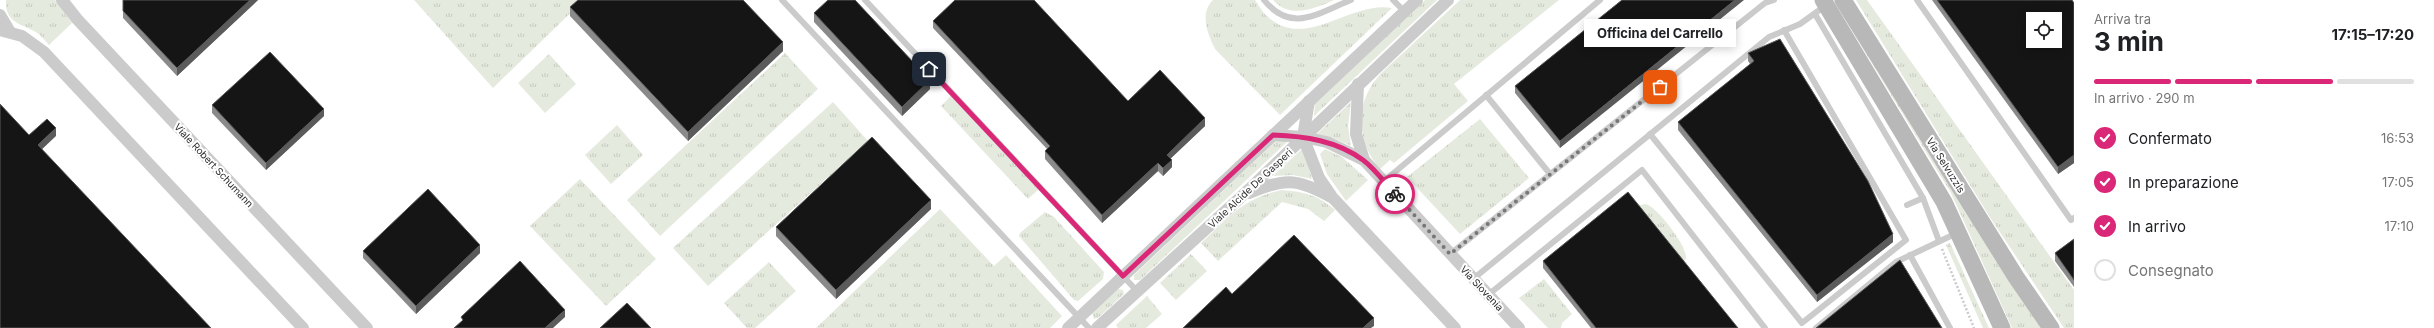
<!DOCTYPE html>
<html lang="it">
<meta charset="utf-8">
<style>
body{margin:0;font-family:Inter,sans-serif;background:#f6f6f6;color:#202124;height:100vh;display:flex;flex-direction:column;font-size:15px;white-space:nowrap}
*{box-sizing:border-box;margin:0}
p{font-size:13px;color:#757577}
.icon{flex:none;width:22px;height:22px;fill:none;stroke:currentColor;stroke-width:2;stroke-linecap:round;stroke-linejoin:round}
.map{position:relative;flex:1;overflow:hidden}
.side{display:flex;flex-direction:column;background:#fff;width:360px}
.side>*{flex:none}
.buttons{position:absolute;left:2026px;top:12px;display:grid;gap:8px}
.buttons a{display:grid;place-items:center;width:36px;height:36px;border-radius:0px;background:#fff;box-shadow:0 2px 10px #0003;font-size:20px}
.pin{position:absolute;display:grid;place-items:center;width:34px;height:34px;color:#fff;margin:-17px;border-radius:8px;box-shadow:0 2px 6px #0006}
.courier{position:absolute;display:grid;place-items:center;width:40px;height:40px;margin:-20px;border:3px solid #db2777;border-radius:50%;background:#fff;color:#222;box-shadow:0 1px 5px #0007}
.bubble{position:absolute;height:28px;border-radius:0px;background:#fff;box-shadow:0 2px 10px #0003;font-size:13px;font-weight:700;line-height:28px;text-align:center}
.summary em{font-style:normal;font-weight:700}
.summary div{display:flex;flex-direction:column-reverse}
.summary{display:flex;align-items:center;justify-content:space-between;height:68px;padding:0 20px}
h1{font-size:26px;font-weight:700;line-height:30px}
.bar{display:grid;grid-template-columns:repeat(4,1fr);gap:6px 4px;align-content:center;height:48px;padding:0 20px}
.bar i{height:5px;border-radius:3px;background:#e0e0e0}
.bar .selected{background:#db2777}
.bar p{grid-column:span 4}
ol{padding:0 20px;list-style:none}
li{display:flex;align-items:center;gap:12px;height:44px}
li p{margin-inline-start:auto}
li .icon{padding:4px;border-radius:50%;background:#db2777;color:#fff;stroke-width:4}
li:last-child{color:#757577}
li i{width:22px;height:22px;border:2px solid #e0e0e0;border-radius:50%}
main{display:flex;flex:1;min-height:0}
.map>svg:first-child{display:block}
.grass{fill:url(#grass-tufts)}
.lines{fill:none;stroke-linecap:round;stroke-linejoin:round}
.path{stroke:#cbcbcb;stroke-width:2.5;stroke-dasharray:2 2;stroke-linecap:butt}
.lane{stroke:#cbcbcb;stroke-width:6}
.street{stroke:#cbcbcb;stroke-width:12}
.secondary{stroke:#b8b8b8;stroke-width:17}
.wall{fill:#8a8a8a}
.shaded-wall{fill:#5b5b5b}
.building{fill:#151515;stroke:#5b5b5b;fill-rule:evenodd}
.done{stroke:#777;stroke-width:4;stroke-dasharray:0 7.2}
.route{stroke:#db2777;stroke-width:5}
.labels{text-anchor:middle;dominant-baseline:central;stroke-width:4;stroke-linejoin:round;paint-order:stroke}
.street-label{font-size:10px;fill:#2e2e2e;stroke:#fff}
</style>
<main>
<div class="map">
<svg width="2074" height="328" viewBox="0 0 2074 328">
<defs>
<pattern id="grass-tufts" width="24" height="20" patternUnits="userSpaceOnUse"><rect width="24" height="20" fill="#e5eade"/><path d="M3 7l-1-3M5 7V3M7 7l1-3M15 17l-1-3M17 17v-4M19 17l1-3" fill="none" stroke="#c5c9bf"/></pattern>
</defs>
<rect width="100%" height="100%" fill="#fff"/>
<g class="grass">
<path d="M6,0H55L72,23L49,45C44,39 39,33 32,30C17,23 5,20 6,0Z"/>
<path d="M414,0H584L493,88Z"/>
<path d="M1213,0H1255C1259,6 1263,13 1268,17C1306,51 1351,0 1392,8L1280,115L1215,49C1208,35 1199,13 1213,0Z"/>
<path d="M1273,0H1334C1314,9 1290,19 1273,0Z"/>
<path d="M1425,0H1437L1314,116L1315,104Z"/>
<path d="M1460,0H1559L1454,84L1468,101L1394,163L1390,160L1380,169C1361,148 1355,116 1369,90C1376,76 1390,65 1402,54C1421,36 1441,18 1460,0Z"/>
<path d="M1833,0H1836L2041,328H2012L1951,193Z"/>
<path d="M1856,0H1867L2074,290V328H2064L1991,219Z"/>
<path d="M785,53L818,89L660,236L627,200Z"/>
<path d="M549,54L576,84L545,113L518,83Z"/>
<path d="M951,96L1039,189L1028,199L941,106Z"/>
<path d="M833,102L868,141L708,286L673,248Z"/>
<path d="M1351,102L1348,126L1351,146L1331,137L1317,134Z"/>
<path d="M1480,119L1529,178L1460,234L1407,177Z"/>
<path d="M617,125L643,155L611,184L585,155Z"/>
<path d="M1276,141H1288L1140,280H1134V275Z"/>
<path d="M1303,148L1312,179L1293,175L1273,176Z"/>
<path d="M1325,149L1342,157L1368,180L1346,201L1327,174L1320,154Z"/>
<path d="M580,179L656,259L606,306L530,226Z"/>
<path d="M1282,190C1304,192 1318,195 1335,210L1324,221L1308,209L1282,202L1218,261L1201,243C1229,217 1243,198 1282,190Z"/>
<path d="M1646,204C1657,207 1688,247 1686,259L1682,263L1636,206Z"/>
<path d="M940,209L994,266L1006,255L1062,316L1050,328H816Z"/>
<path d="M1045,212L1054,217L1104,272L1103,279L1078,301L1074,300L1019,236L1020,233Z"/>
<path d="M1950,243L1989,328H1983L1946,245Z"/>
<path d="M1191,254L1207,271L1176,300L1160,283Z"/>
<path d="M769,262L796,291L755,328H747L724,303Z"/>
<path d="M1544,279L1572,314L1562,323L1561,328H1548L1519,298Z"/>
<path d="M1118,289L1123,290L1124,294L1098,318L1094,319L1092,313Z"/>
<path d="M1147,296L1162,314L1146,328H1118L1116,325Z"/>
</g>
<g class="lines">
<path class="path" d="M1942,249L1974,328"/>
<g class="lane">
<path d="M782,0L1089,328"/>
<path d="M865,0L1137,291"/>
<path d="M1264,0C1291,34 1318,13 1351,0"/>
<path d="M1393,0L1405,12"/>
<path d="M1917,0L2071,220L2074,218"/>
<path d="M1815,14L1923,198L1939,241"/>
<path d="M1486,95L1550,174"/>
<path d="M1650,134L1802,323L1906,240L1784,30"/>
<path d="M1383,182L1600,0"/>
<path d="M1907,205L1923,198"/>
<path d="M1450,254L1765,3L1774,0"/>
<path d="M1910,255L1950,328"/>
<path d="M1473,279L1769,37L1800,24L1825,6"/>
<path d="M1488,295L1642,170L1765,328"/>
<path d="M1816,328L1896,262L1957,233"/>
</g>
<g class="street">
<path d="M62,0L77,19L367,328"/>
<path d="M0,15L10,32"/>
<path d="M0,30L22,36L44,52L303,328"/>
<path d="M1358,84L1356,134L1364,160"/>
<path d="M1309,101L1303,137L1319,178L1332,197L1455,328"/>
<path d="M1273,135L1303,137L1327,142L1364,160L1519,328"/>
<path d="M1249,193C1284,178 1297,178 1331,197"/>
<path d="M1068,328L1417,0"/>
<path d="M1097,328L1241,197L1448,0"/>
</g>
<g class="secondary">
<path d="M1823,0L1944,202L2002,328"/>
<path d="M1843,0L2016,277L2051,328"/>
</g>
</g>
<g class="wall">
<path d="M123,0H258L177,76L123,18Z"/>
<path d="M1622,0L1560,148L1515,93V86Z"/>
<path d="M1932,0H2072L2074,3V163L2058,174Z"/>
<path d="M570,7L783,51L688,141L570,16Z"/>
<path d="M814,13L930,89L902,116L814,22Z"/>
<path d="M933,21L1128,101L1205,126L1171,158L1172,167L1163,176L1158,171L1102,223L1045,159V151L1047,149L933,28Z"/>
<path d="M1748,53L1893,242L1817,302L1678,130V122L1750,64L1748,61Z"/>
<path d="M212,105L324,116L266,170L212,113Z"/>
<path d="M931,209L836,299L776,236V227Z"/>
<path d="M2074,239V287L2055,261V253Z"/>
<path d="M363,251L480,253L416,314L363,258Z"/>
<path d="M1543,261L1738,328H1591L1543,268Z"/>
</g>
<g class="shaded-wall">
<path d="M250,0H258L177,76V68Z"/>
<path d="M1735,0H1744L1560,148V141Z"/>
<path d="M783,42V51L688,141V132Z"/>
<path d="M930,80V89L902,116V107Z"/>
<path d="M324,109V116L266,170V163Z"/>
<path d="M1205,118V126L1167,162V155Z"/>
<path d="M56,128V136L38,153V145Z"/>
<path d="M2074,155V163L2058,174V167Z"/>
<path d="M1172,160V167L1163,176V168Z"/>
<path d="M1158,163V171L1102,223V215Z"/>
<path d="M931,200V209L836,299V290Z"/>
<path d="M1893,234V242L1817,302V295Z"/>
<path d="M480,245V253L416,314V306Z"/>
<path d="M565,310V317L553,328H545Z"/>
<path d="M1374,318V326L1371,328H1363Z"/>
</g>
<g class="building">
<path d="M123,0H250L177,68L123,11Z"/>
<path d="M578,0H743L783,42L688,132L570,7Z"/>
<path d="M828,0H855L930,80L902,107L814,13Z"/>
<path d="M955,0H1034L1128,101L1160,70L1205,118L1167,155L1172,160L1163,168L1158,163L1102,215L1045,151L1050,146L933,21Z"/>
<path d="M1622,0H1735L1560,141L1515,86Z"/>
<path d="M1937,0H2072L2074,3V155L2058,167ZM2033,19H2055V41H2033Z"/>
<path d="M1780,39L1868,181L1893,234L1817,295L1678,122L1754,61L1748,53Z"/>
<path d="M270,52L324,109L266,163L212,105Z"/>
<path d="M0,104L29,135L47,119L56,128L38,145L211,328H0Z"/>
<path d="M872,137L931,200L836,290L776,227Z"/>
<path d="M428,189L480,245L416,306L363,251Z"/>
<path d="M1628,192L1738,328H1596L1543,261Z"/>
<path d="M1294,235L1374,318L1363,328H1183L1226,287L1232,294Z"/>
<path d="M2074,239V280L2055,253Z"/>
<path d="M1900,260L1942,328H1816Z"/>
<path d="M520,261L565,310L545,328H454L463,320L461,317Z"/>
<path d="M627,303L651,328H600Z"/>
</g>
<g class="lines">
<path class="done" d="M1395,194L1450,254L1660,87"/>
<path class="route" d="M929,69L1123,276L1273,135C1305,136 1337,141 1363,160C1375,169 1385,183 1395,194"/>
</g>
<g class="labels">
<g class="street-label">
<text transform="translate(214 165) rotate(47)">Viale Robert Schumann</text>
<text transform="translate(1946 165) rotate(58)">Via Selvuzzis</text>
<text transform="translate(1250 188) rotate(-43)">Viale Alcide De Gasperi</text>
<text transform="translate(1482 288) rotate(47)">Via Slovenia</text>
</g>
</g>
</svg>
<div class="buttons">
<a><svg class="icon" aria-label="locate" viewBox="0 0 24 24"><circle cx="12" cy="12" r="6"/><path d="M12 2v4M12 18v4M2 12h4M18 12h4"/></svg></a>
</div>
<div class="pin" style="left:1660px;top:87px;background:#ea580c"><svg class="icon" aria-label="bag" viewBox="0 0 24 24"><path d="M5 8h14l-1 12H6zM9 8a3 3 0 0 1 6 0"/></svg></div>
<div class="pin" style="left:929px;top:69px;background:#1f2937"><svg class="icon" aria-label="home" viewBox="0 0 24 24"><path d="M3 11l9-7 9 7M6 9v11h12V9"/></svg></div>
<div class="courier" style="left:1395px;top:194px"><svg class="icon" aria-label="bike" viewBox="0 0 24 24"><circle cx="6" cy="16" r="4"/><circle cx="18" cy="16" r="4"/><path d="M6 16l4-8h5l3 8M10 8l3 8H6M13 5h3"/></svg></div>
<div class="bubble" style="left:1584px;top:19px;width:152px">Officina del Carrello</div>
</div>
<section class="side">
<div class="summary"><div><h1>3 min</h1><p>Arriva tra</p></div><em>17:15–17:20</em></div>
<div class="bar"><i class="selected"></i><i class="selected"></i><i class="selected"></i><i></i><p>In arrivo · 290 m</p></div>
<ol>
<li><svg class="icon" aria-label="check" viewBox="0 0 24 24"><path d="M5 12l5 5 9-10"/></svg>Confermato<p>16:53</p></li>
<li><svg class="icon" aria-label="check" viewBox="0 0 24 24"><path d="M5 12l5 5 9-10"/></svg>In preparazione<p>17:05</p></li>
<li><svg class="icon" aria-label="check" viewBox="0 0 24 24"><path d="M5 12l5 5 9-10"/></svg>In arrivo<p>17:10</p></li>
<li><i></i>Consegnato</li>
</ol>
</section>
</main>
